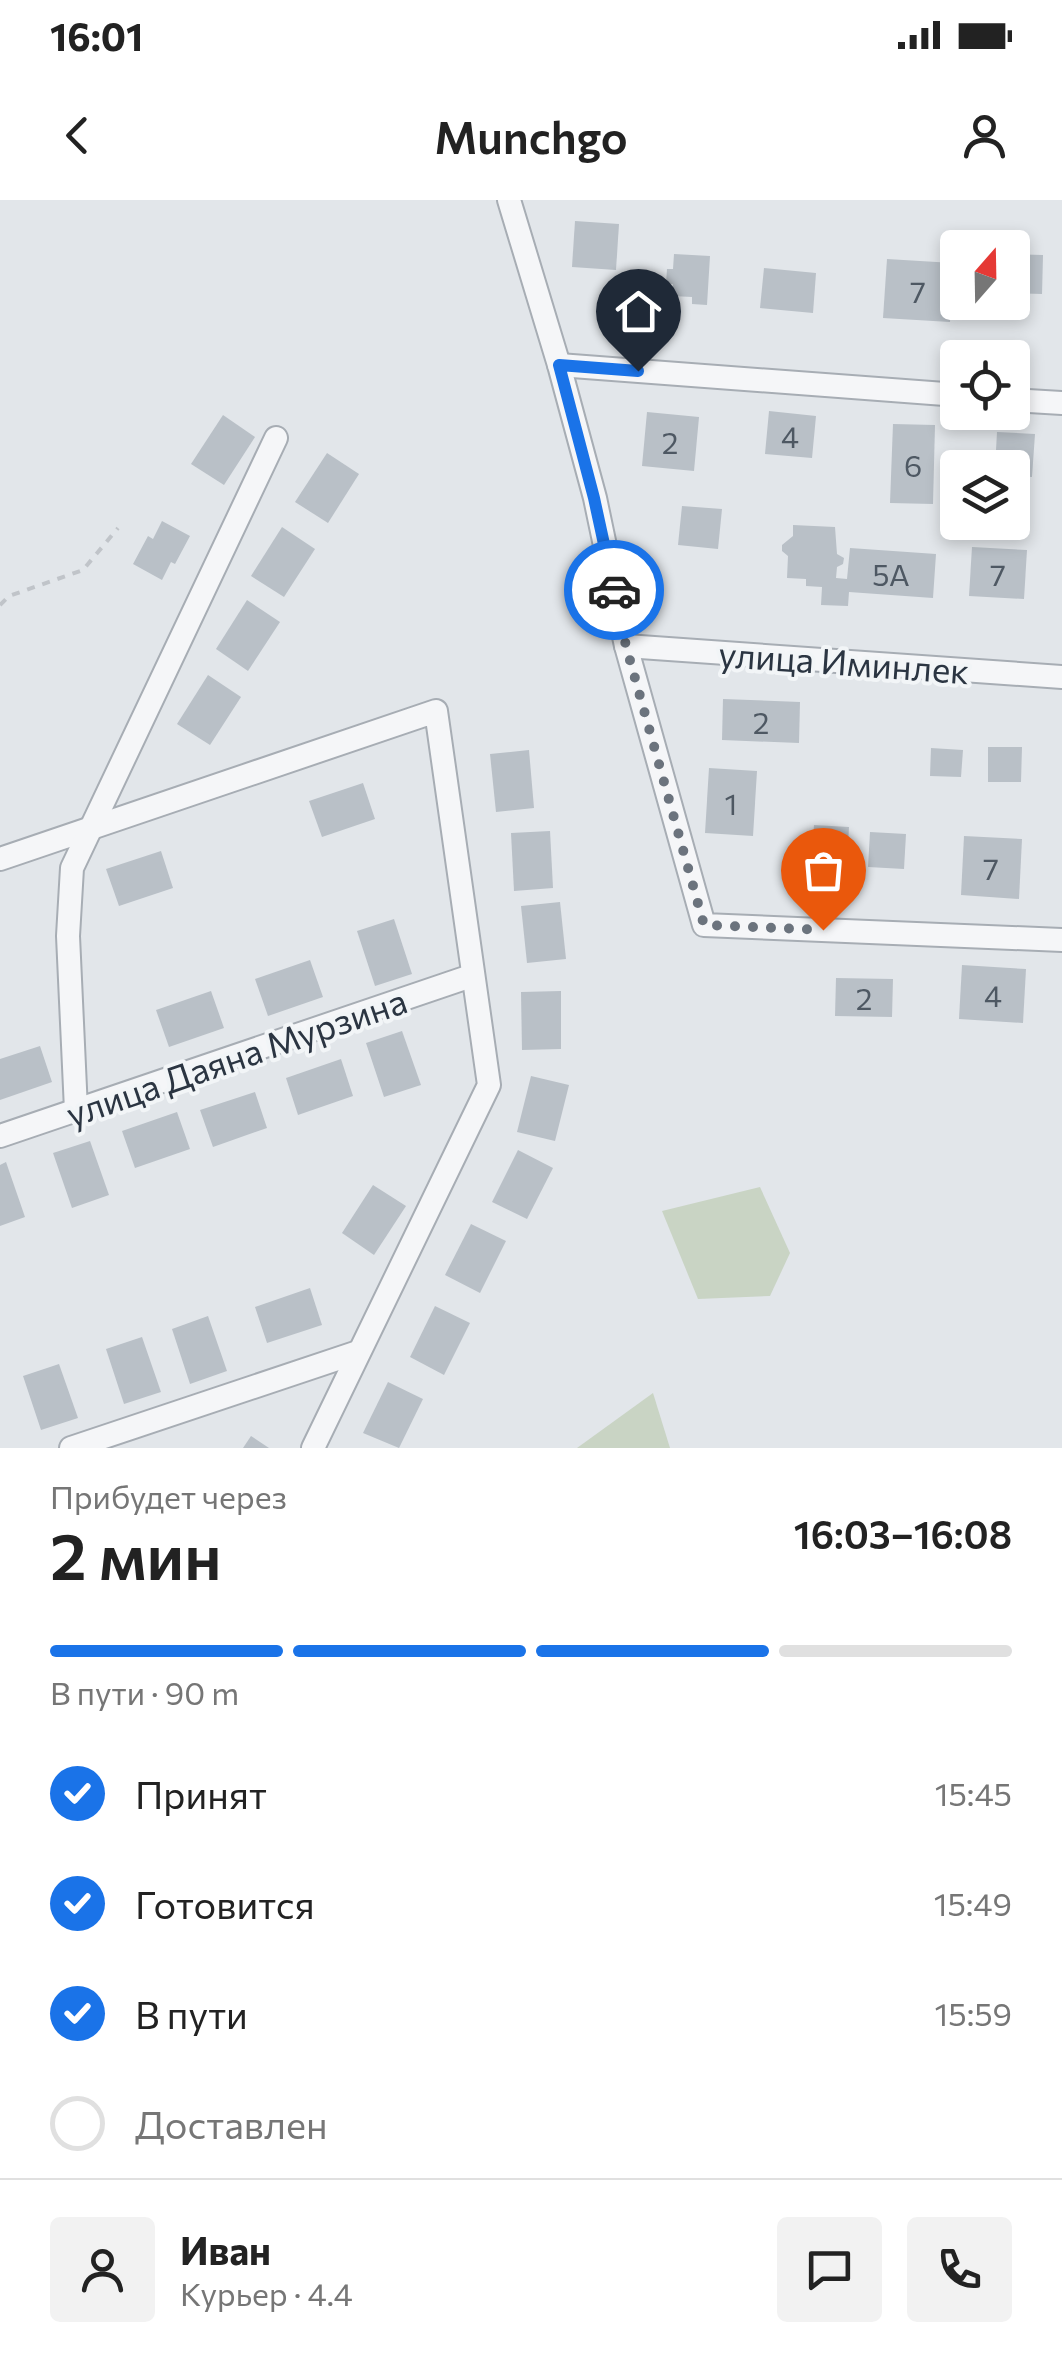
<!DOCTYPE html>
<html lang="ru">
<meta charset="utf-8">
<style>
body{margin:0;font-family:Commissioner,sans-serif;background:#f2f2f2;color:#222;height:100vh;display:flex;flex-direction:column;font-size:38px;white-space:nowrap}
*{box-sizing:border-box;margin:0}
p{font-size:32px;color:#767676}
.icon{flex:none;width:55px;height:55px;fill:none;stroke:currentColor;stroke-width:2;stroke-linecap:round;stroke-linejoin:round}
.map{position:relative;height:1248px;overflow:hidden}
.side{display:flex;flex-direction:column;background:#fff;flex:1}
.side>*{flex:none}
.needle{width:65px;rotate:20deg}
.controls{position:absolute;left:940px;top:30px;display:grid;gap:20px}
.controls a{display:grid;place-items:center;width:90px;height:90px;border-radius:10px;background:#fff;box-shadow:0 5px 15px #0003;font-size:50px}
.pin{position:absolute;display:grid;place-items:center;width:85px;height:85px;color:#fff;margin:-102px -42px;border-radius:50% 50% 50% 0;rotate:-45deg;box-shadow:0 0 10px #0007}
.pin .icon{rotate:45deg}
.courier{position:absolute;display:grid;place-items:center;width:100px;height:100px;margin:-50px;border:8px solid #1a73e8;border-radius:50%;background:#fff;color:#222;box-shadow:0 2px 12px #0007}
.overview em{font-style:normal;font-weight:600}
.overview div{display:flex;flex-direction:column-reverse}
.overview{display:flex;align-items:center;justify-content:space-between;height:170px;padding:0 50px}
h1{font-size:65px;font-weight:600;line-height:75px}
.bar{display:grid;grid-template-columns:repeat(4,1fr);gap:15px 10px;align-content:center;height:120px;padding:0 50px}
.bar i{height:12px;border-radius:8px;background:#e0e0e0}
.bar .current{background:#1a73e8}
.bar p{grid-column:span 4}
.line{display:flex;align-items:center;gap:25px;padding:0 50px;border-top:2px solid #e0e0e0}
.line div{flex:1}
.round{display:grid;place-items:center;flex:none;width:105px;height:105px;border-radius:10px;background:#f2f2f2}
ol{padding:0 50px;list-style:none}
li{display:flex;align-items:center;gap:30px;height:110px}
li p{margin-inline-start:auto}
li .icon{padding:10px;border-radius:50%;background:#1a73e8;color:#fff;stroke-width:4}
li:last-child{color:#767676}
li i{width:55px;height:55px;border:5px solid #e0e0e0;border-radius:50%}
.status{display:flex;justify-content:space-between;align-items:center;height:70px;padding:0 50px;background:#fff;direction:ltr}
.status svg{height:28px;fill:currentColor}
header{display:flex;justify-content:space-between;align-items:center;height:130px;padding:0 50px;background:#fff;font-size:45px;font-weight:600}
.map>svg:first-child{display:block}
.green{fill:#c9d4c4}
.building{fill:#b9c0c7}
.lines{fill:none;stroke-linecap:round;stroke-linejoin:round}
.street-casing{stroke:#a7adb4;stroke-width:26}
.path{stroke:#c0c4c9;stroke-width:4;stroke-dasharray:8 8;stroke-linecap:butt}
.street{stroke:#f5f6f8;stroke-width:22}
.done{stroke:#6b737d;stroke-width:10;stroke-dasharray:0 18}
.route{stroke:#1a73e8;stroke-width:12}
.labels{text-anchor:middle;dominant-baseline:central;stroke-width:8;stroke-linejoin:round;paint-order:stroke}
.number-label{font-size:30px;fill:#4e5863}
.street-label{font-size:35px;fill:#2b3542;stroke:#f2f5f7}
</style>
<div class="status"><b>16:01</b><svg viewBox="0 0 49 12"><path d="M0 12V9h3v3zM5 12V6h3v6zM10 12V3h3v9zM15 12V0h3v12zM26 1h20v11H26zM47 4h2v5h-2z"/></svg></div>
<header><svg class="icon" aria-label="back" viewBox="0 0 24 24"><path d="M15 5l-7 7 7 7"/></svg>Munchgo<svg class="icon" aria-label="person" viewBox="0 0 24 24"><circle cx="12" cy="8" r="4"/><path d="M4 21q1-7 8-7t8 7"/></svg></header>
<div class="map">
<svg width="1062" height="1248" viewBox="0 0 1062 1248">
<rect width="100%" height="100%" fill="#e2e6ea"/>
<g class="green">
<path d="M760,987L790,1053L770,1096L698,1099L662,1011Z"/>
<path d="M653,1193L670,1248H577Z"/>
</g>
<g class="building">
<path d="M575,21L619,24L616,70L572,67Z"/>
<path d="M674,54L710,56L707,105L692,104V97L672,96L673,84H666L667,69H673Z"/>
<path d="M1012,54L1043,55L1042,94L1012,93Z"/>
<path d="M887,59L953,63L950,122L883,118Z"/>
<path d="M764,68L816,73L813,113L760,108Z"/>
<path d="M769,211L816,216L812,258L765,254Z"/>
<path d="M647,212L699,217L694,271L642,266Z"/>
<path d="M223,215L255,237L224,285L191,264Z"/>
<path d="M893,224L935,225L933,304L890,303Z"/>
<path d="M997,232L1035,234L1032,277L1012,276V268H995Z"/>
<path d="M327,253L359,274L328,323L295,302Z"/>
<path d="M682,306L722,309L718,349L678,345Z"/>
<path d="M162,321L190,336L175,364L171,362L162,380L133,364L148,336L153,339Z"/>
<path d="M793,325L835,327L837,354L844,358L843,364L837,367L836,378L847,379L850,348L936,354L933,398L849,392L848,406L821,405L822,387L806,386V379L787,378L788,356L782,351V345L793,336Z"/>
<path d="M282,327L315,349L284,397L251,376Z"/>
<path d="M972,347L1027,350L1024,399L969,396Z"/>
<path d="M247,400L280,422L248,471L216,449Z"/>
<path d="M208,475L241,497L210,545L177,524Z"/>
<path d="M723,499L800,502L799,543L722,540Z"/>
<path d="M988,547H1022L1021,582H988Z"/>
<path d="M931,548L963,550L961,577L930,576Z"/>
<path d="M529,550L534,608L496,612L490,554Z"/>
<path d="M709,568L757,571L753,636L705,633Z"/>
<path d="M363,583L375,619L322,637L309,601Z"/>
<path d="M814,625L849,627L847,665L811,663Z"/>
<path d="M550,631L553,688L514,691L511,633Z"/>
<path d="M870,632L906,634L904,669L868,667Z"/>
<path d="M964,636L1022,639L1019,699L961,695Z"/>
<path d="M161,651L173,688L119,706L106,669Z"/>
<path d="M560,702L566,759L527,763L521,706Z"/>
<path d="M394,719L412,774L375,786L357,731Z"/>
<path d="M310,760L323,797L268,816L255,779Z"/>
<path d="M962,765L1026,769L1023,823L959,819Z"/>
<path d="M836,778L893,779L892,817L835,816Z"/>
<path d="M211,791L224,828L169,847L156,810Z"/>
<path d="M561,791V849L522,850L521,792Z"/>
<path d="M402,831L421,885L384,897L366,843Z"/>
<path d="M40,846L52,882L0,900V859Z"/>
<path d="M341,859L353,896L298,915L286,878Z"/>
<path d="M531,876L569,885L555,941L517,932Z"/>
<path d="M255,892L267,928L213,947L200,910Z"/>
<path d="M177,912L190,949L135,968L122,931Z"/>
<path d="M90,941L109,995L72,1008L53,953Z"/>
<path d="M518,950L553,968L527,1019L492,1002Z"/>
<path d="M6,962L25,1017L0,1026V965Z"/>
<path d="M373,985L406,1006L374,1055L342,1033Z"/>
<path d="M471,1024L506,1041L480,1093L445,1075Z"/>
<path d="M310,1088L322,1125L267,1143L255,1107Z"/>
<path d="M435,1106L470,1123L444,1175L410,1157Z"/>
<path d="M208,1116L227,1171L190,1184L172,1129Z"/>
<path d="M142,1137L161,1192L124,1204L106,1149Z"/>
<path d="M59,1164L78,1218L41,1230L23,1176Z"/>
<path d="M388,1182L423,1199L399,1248L363,1233Z"/>
<path d="M251,1236L269,1248H243Z"/>
</g>
<g class="lines">
<defs>
<g id="street">
<path d="M509,0L559,165L595,298L626,446L704,725L1062,740"/>
<path d="M559,165L958,195"/>
<path d="M1012,200L1062,203"/>
<path d="M626,446L1062,477"/>
<path d="M0,659L436,511L489,885L313,1248"/>
<path d="M76,910L68,736L72,668L276,238"/>
<path d="M0,936L471,776"/>
<path d="M71,1248L358,1152"/>
</g>
</defs>
<use href="#street" class="street-casing"/>
<path class="path" d="M0,405L9,396L83,370L118,328"/>
<use href="#street" class="street"/>
</g>
<g class="lines">
<path class="done" d="M614,390L626,446L704,725L823,730"/>
<path class="route" d="M614,390L594,298L559,165L638,171"/>
</g>
<g class="labels">
<g class="number-label">
<text x="918" y="90">7</text>
<text x="790" y="235">4</text>
<text x="670" y="241">2</text>
<text x="913" y="264">6</text>
<text x="891" y="373">5А</text>
<text x="998" y="373">7</text>
<text x="761" y="521">2</text>
<text x="731" y="602">1</text>
<text x="991" y="667">7</text>
<text x="993" y="794">4</text>
<text x="864" y="797">2</text>
</g>
<g class="street-label">
<text transform="translate(844 461) rotate(4)">улица Иминлек</text>
<text transform="translate(236 856) rotate(-19)">улица Даяна Мурзина</text>
</g>
</g>
</svg>
<div class="controls">
<a><svg class="needle" viewBox="-14 -14 28 28"><path d="M0-13l5 13h-10z" fill="#e53935"/><path d="M0 13l5-13h-10z" fill="#767676"/></svg></a>
<a><svg class="icon" aria-label="locate" viewBox="0 0 24 24"><circle cx="12" cy="12" r="6"/><path d="M12 2v4M12 18v4M2 12h4M18 12h4"/></svg></a>
<a><svg class="icon" aria-label="layers" viewBox="0 0 24 24"><path d="M12 4l9 5-9 5-9-5zM3 14l9 5 9-5"/></svg></a>
</div>
<div class="pin" style="left:823px;top:730px;background:#ea580c"><svg class="icon" aria-label="bag" viewBox="0 0 24 24"><path d="M5 8h14l-1 12H6zM9 8a3 3 0 0 1 6 0"/></svg></div>
<div class="pin" style="left:638px;top:171px;background:#1f2937"><svg class="icon" aria-label="home" viewBox="0 0 24 24"><path d="M3 11l9-7 9 7M6 9v11h12V9"/></svg></div>
<div class="courier" style="left:614px;top:390px"><svg class="icon" aria-label="car" viewBox="0 0 24 24"><path d="M5 17H2v-5l4-1 3-4h7l3 4 3 1v5h-3M9 17h6M6 11h13"/><circle cx="7" cy="17" r="2"/><circle cx="17" cy="17" r="2"/></svg></div>
</div>
<section class="side">
<div class="overview"><div><h1>2 мин</h1><p>Прибудет через</p></div><em>16:03–16:08</em></div>
<div class="bar"><i class="current"></i><i class="current"></i><i class="current"></i><i></i><p>В пути · 90 m</p></div>
<ol>
<li><svg class="icon" aria-label="check" viewBox="0 0 24 24"><path d="M5 12l5 5 9-10"/></svg>Принят<p>15:45</p></li>
<li><svg class="icon" aria-label="check" viewBox="0 0 24 24"><path d="M5 12l5 5 9-10"/></svg>Готовится<p>15:49</p></li>
<li><svg class="icon" aria-label="check" viewBox="0 0 24 24"><path d="M5 12l5 5 9-10"/></svg>В пути<p>15:59</p></li>
<li><i></i>Доставлен</li>
</ol>
<div class="line" style="height:180px"><a class="round"><svg class="icon" aria-label="person" viewBox="0 0 24 24"><circle cx="12" cy="8" r="4"/><path d="M4 21q1-7 8-7t8 7"/></svg></a><div><b>Иван</b><p>Курьер · 4.4</p></div><a class="round"><svg class="icon" aria-label="chat" viewBox="0 0 24 24"><path d="M4 5h16v11H9l-5 4z"/></svg></a><a class="round"><svg class="icon" aria-label="phone" viewBox="0 0 24 24"><path d="M5 4h4l2 5-3 2q2 4 5 5l2-3 5 2v4C11 20 4 13 5 4z"/></svg></a></div>
</section>
